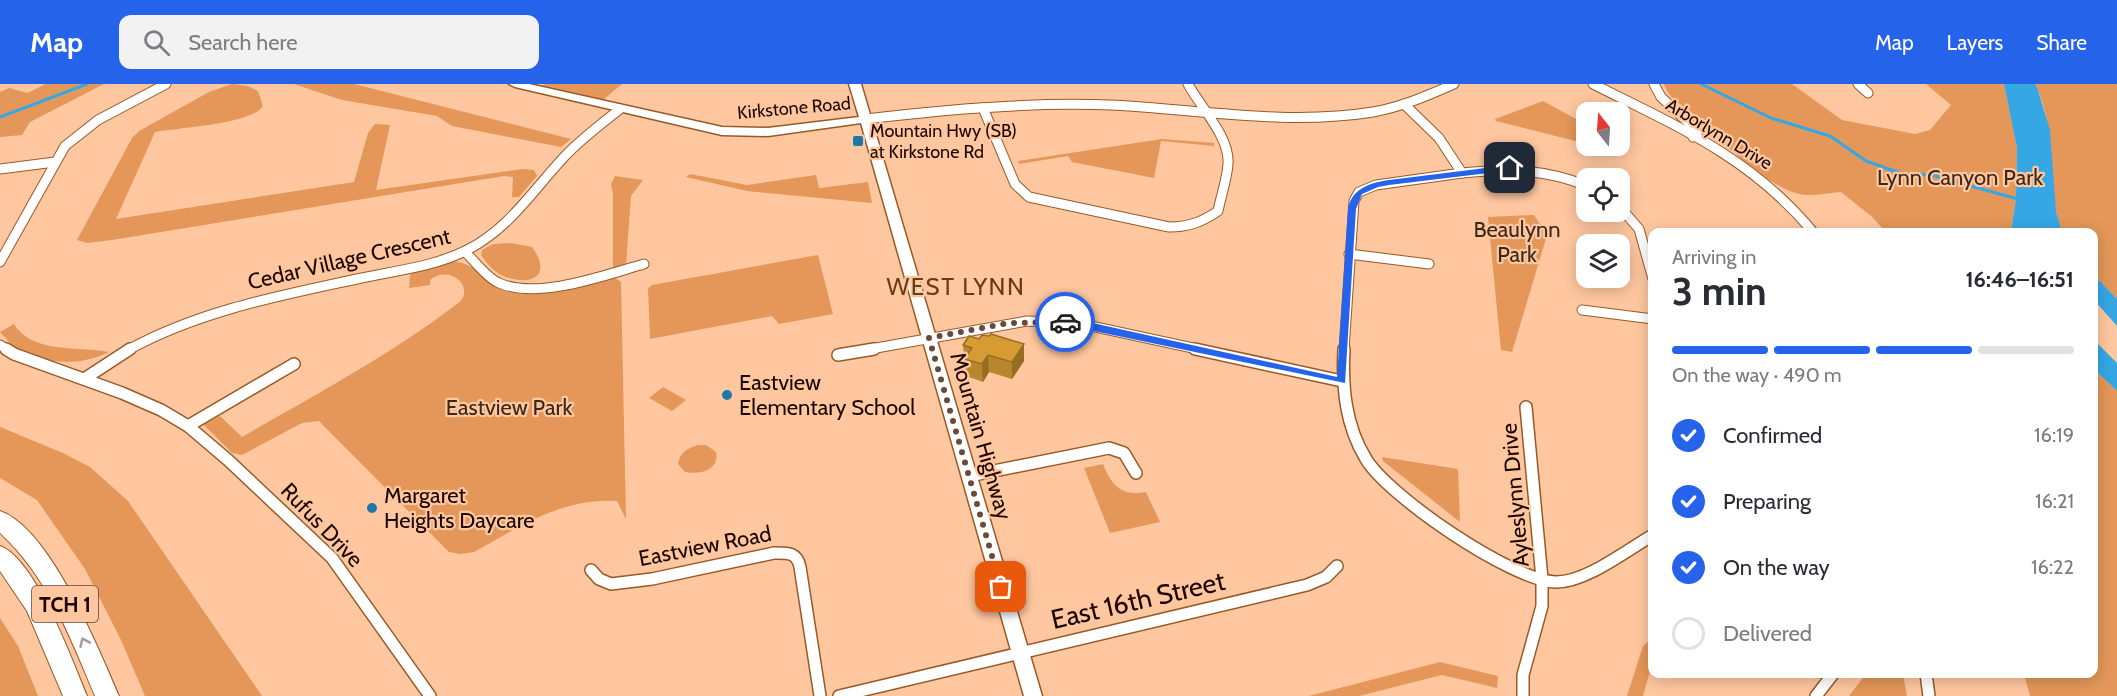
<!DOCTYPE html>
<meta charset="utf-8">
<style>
body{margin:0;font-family:Cabin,sans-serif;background:#f2f2f3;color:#2b2b33;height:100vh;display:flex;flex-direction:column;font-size:22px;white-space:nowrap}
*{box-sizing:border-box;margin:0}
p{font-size:20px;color:#7c7c81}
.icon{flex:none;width:33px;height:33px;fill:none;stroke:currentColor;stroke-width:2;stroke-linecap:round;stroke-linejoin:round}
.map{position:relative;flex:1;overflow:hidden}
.sheet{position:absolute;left:1648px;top:144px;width:450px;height:450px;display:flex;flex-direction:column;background:#fff;border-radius:12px;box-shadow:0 3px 15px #0003}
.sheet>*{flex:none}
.needle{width:39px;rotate:343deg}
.buttons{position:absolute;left:1576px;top:18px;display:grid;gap:12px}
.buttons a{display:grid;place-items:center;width:54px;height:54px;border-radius:12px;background:#fff;box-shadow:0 3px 15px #0003;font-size:30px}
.pin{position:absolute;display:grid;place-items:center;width:51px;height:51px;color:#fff;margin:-26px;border-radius:12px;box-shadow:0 3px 9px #0006}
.courier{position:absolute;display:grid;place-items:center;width:60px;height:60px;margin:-30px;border:4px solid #2563eb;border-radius:50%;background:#fff;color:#222;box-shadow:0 2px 8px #0007}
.summary em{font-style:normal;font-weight:800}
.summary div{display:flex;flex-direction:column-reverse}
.summary{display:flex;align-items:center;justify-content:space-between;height:102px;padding:0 24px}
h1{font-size:39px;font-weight:800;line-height:45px}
.bar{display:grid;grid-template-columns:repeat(4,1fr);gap:9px 6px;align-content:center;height:72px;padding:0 24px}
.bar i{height:8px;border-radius:4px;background:#e1e1e2}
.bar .on{background:#2563eb}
.bar p{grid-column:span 4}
ol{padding:0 24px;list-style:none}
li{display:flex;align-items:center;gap:18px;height:66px}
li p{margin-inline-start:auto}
li .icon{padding:6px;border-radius:50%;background:#2563eb;color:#fff;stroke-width:4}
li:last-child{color:#7c7c81}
li i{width:33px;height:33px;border:3px solid #e1e1e2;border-radius:50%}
header{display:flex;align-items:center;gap:36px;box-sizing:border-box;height:84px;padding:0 30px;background:#2563eb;color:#fff}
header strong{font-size:28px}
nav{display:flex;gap:33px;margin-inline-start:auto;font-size:21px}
.search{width:420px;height:54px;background:#f2f2f3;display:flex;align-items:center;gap:15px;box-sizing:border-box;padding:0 21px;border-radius:12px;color:#7c7c81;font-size:22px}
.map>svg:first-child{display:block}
.green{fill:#e49759}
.water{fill:#35a7e5}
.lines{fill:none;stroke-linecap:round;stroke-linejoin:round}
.stream{stroke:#35a7e5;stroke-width:3}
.street-far1-casing{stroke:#975a27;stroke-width:11}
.street-casing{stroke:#975a27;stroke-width:14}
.secondary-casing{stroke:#975a27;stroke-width:3}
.highway-casing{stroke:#975a27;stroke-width:2}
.street-far1{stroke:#fff;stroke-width:9}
.street{stroke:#fff;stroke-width:11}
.secondary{fill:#fff;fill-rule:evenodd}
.highway{fill:#fff;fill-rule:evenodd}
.wall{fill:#b8862c}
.shaded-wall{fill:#966d24}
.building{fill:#d69c33;stroke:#966d24;stroke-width:1.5}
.oneway{stroke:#a59b99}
.route{fill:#2563eb}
.done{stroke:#6c4a38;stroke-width:6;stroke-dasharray:0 10.8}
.poi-dot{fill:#2077a7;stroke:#fec79f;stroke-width:2}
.labels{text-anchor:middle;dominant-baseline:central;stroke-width:4.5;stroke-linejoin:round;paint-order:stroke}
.far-street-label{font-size:18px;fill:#1d0600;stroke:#fec79f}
.far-poi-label{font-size:18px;fill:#1d0600;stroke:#fec79f;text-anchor:start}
.shield{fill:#fec79f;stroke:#604030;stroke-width:1.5}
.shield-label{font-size:21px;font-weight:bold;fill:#1d0600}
.park-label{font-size:22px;fill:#3c2819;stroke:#fec79f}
.street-label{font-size:22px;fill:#1d0600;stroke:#fec79f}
.poi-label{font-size:22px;fill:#1d0600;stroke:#fec79f;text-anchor:start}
.neighbourhood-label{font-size:24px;letter-spacing:1.5px;fill:#6a3c15;stroke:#fec79f}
.near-street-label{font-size:27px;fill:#1d0600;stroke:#fec79f}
</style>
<header>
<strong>Map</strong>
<div class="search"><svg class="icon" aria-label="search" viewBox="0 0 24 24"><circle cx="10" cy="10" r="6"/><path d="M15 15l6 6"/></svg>Search here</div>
<nav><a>Map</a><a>Layers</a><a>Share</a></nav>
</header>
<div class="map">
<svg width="2117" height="612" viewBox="0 0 2117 612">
<rect width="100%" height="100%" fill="#fec79f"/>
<g class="green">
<path d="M45,0H104L30,38L22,51L0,53V8L9,4L28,9Z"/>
<path d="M232,0L248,2L258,7L263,22C253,40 177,44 155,48L116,135L354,98L368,49L375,40L390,41L376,106L522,85L534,86L537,92L519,113H512L513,93L504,92L112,156L87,159L77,156L132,54L139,47L209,8Z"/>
<path d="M294,0H354L571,55L561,63L452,42L437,32L342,16Z"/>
<path d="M545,0H622L603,16L542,2Z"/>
<path d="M1664,0H1792L1842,36L1915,50L1930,46L1951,21L1926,0H2004L2017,64L2016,114L2011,148H1886L1871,132L1841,108C1828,109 1811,113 1799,110C1764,101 1721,57 1696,32C1683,20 1670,18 1664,0Z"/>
<path d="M2035,0H2117V215L2094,191V148H2062C2044,101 2060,50 2035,0Z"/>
<path d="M1543,17L1587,41V60L1496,37L1495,35Z"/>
<path d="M1162,55L1214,59V62L1161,57L1154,94L1072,78L1068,72L1019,80L1018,77Z"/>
<path d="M690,90L747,101L816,91L819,104L868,98L872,119L747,107L686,93Z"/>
<path d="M615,92L643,96L631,112L626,181L613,184V110L611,100Z"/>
<path d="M1534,131L1547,151L1512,268L1501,266L1488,133Z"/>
<path d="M511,159L532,163C555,195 526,203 501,191C492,186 486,178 481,171L482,166L493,160Z"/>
<path d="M818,171L833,230L779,240L772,232L650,255L648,204L652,201Z"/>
<path d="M447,177C481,177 482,202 508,208C526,212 592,197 614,193L621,198L626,435L617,417C563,413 519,443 474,468L460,470L449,468L319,337L302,339L242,371L232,369L203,340L220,332L242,353C315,311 390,271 457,220C477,205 451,179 430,196V201L409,204L410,191L417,185Z"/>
<path d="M14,240C32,270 78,262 109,268C82,282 44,281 17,265C11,261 5,253 0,248Z"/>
<path d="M2094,285L2117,307V612H2030L2024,590H2094Z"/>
<path d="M663,303L686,316L672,327L649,314Z"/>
<path d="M0,343L63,369L90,383L128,417L262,612H145L121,556L85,485L37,416L0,394Z"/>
<path d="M698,361H706L716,368C720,386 699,391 685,388L678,380C680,368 688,364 698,361Z"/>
<path d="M1382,373L1458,385L1460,438L1383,377Z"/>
<path d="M1103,380C1111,401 1122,413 1146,408L1160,438L1110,449L1084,384Z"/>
<path d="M0,534L18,562L38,612H0Z"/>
<path d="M1653,553V576L1643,612H1627L1643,562Z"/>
<path d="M1440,578L1498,592L1497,604L1442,591L1359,612H1309Z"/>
<path d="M1866,590H1903L1907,612H1849Z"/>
</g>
<g class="water">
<path d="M2004,0H2035L2038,6L2050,46L2056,128L2062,148H2011L2016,114L2017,64Z"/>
<path d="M2094,191L2117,215V242L2094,216Z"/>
<path d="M2094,256L2117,279V307L2094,285Z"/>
</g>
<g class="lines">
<g class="stream">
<path d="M1701,0L1771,34L1830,52L1866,77L1903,90L1932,91L2021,116"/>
<path d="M0,33L87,0"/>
</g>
<defs>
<g id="street-far1">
<path d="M1593,0C1677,42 1752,74 1813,148"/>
<path d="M1654,0L1661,13L1694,44L1697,50L1693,53"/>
<path d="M1858,0L1868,9"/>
<path d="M983,24L1015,100L1029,113L1169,143C1189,143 1202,138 1218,127C1221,112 1227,95 1228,80C1230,53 1201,24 1188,0"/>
<path d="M866,35C947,25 1029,18 1110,21C1197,25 1286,42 1373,28C1401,23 1427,12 1454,0"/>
<path d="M0,85L55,78"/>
<path d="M1462,89C1506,84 1546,85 1587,102"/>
<path d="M1620,123L1639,145L1653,195"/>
<path d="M465,168C475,177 487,194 499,199C538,216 605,191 644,180"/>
<path d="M1349,170L1429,180"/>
<path d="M0,178L65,62L98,36L166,0"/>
<path d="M1582,226L1653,235"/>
<path d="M0,261L8,266"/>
<path d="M128,266C199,227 278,212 357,195C393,187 434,183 467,166C509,145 533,106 565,72C581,55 601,40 620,25"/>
<path d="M865,266L1027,237L1077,239L1202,266"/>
<path d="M1344,266L1354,117L1359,108L1376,101L1462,89L1439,54L1404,20"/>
</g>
<g id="street">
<path d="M6,265L14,270L122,309L161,326L188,342L228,376L332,474L430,612"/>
<path d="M1195,265L1342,297"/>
<path d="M1344,265C1342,302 1345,341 1366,375C1388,412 1511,496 1555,498C1585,499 1627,466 1653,451"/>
<path d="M838,271L874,265"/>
<path d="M84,295L130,265"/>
<path d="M188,342L294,280"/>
<path d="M969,392L1109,364L1124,369L1136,389"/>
<path d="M591,486L599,495L611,500L652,495L774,469C788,469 797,468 800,483L820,612"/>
<path d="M1926,590L1929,612"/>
<path d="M839,612L1307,501L1326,493L1337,482"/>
<path d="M1523,612V591L1542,522V495L1526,323"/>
<path d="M1816,612L1833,590"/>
</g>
<path id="secondary" d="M509,0H529L722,43L768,44L859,33L849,0H861L1042,612H1024L861,39L768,52L722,51L515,3Z"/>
<g id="highway">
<path d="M0,427C50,444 99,566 119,612H95C70,553 48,493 0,449Z"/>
<path d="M0,462C35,474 73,578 87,612H63L27,527L0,487Z"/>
</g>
</defs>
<use href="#street-far1" class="street-far1-casing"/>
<use href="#street" class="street-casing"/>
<use href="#secondary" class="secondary-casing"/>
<use href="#highway" class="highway-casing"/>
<use href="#street-far1" class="street-far1"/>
<use href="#street" class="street"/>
<use href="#secondary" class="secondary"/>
<use href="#highway" class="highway"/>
</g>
<path class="wall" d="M963,261L1024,277L1012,295L989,288L983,298L966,292Z"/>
<g class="shaded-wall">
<path d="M1024,260V277L1012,295V278Z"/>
<path d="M988,271L989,288L983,298L982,280Z"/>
</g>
<path class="building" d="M991,250L1024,260L1012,278L988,271L982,280L964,275L972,264L963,261L969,252L979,255L982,251L989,252Z"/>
<defs><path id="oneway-chevron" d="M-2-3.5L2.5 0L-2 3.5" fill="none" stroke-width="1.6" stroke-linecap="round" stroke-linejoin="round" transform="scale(1.5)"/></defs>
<use class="oneway" href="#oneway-chevron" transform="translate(84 558) rotate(-114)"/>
<path class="route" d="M1510,81L1513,82V86L1389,101L1378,103L1362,110L1356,125L1345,299L1065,241L1061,238L1065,235L1097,240L1337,293L1348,125C1352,104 1370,99 1389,96Z"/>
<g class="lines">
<path class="done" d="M1001,503L929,254L1008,239L1065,238"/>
</g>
<g class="poi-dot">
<rect x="852" y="51" width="12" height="12" rx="3"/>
<circle cx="727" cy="311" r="6"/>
<circle cx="372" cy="424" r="6"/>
</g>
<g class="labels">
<g class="far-street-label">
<text transform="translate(794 24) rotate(-5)">Kirkstone Road</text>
<text transform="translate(1719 50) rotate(31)">Arborlynn Drive</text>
</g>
<g class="far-poi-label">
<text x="870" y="47">Mountain Hwy (SB)<tspan x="870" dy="21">at Kirkstone Rd</tspan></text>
</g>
<rect class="shield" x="32" y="502" width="66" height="36" rx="4.5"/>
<g class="shield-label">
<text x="65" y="520">TCH 1</text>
</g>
<g class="park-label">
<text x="1960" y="93">Lynn Canyon Park</text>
<text x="1517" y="145">Beaulynn<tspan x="1517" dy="25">Park</tspan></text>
<text x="509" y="323">Eastview Park</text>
</g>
<g class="street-label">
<text transform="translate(349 175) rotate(-13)">Cedar Village Crescent</text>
<text transform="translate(981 352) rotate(74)">Mountain Highway</text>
<text transform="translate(1515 411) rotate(-95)">Ayleslynn Drive</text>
<text transform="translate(322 441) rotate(46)">Rufus Drive</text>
<text transform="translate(705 462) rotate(-11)">Eastview Road</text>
</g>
<g class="poi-label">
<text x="739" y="298">Eastview<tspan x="739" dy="25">Elementary School</tspan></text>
<text x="384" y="411">Margaret<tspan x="384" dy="25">Heights Daycare</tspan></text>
</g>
<g class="neighbourhood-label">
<text x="956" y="202">WEST LYNN</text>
</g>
<g class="near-street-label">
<text transform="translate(1138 516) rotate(-13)">East 16th Street</text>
</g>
</g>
</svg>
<div class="buttons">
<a><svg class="needle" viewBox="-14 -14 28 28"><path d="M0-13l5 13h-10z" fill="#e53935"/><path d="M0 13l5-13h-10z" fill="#7c7c81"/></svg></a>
<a><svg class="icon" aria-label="locate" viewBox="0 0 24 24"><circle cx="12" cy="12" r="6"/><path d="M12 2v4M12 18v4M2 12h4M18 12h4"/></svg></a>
<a><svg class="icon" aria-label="layers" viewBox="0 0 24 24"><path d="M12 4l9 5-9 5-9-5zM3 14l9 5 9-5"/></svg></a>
</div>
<div class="pin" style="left:1001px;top:503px;background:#ea580c"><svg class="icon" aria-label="bag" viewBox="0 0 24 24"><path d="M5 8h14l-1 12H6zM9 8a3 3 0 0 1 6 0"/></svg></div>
<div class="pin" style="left:1510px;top:84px;background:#1f2937"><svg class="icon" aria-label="home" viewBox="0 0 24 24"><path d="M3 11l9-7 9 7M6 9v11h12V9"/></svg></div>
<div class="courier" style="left:1065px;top:238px"><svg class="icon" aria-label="car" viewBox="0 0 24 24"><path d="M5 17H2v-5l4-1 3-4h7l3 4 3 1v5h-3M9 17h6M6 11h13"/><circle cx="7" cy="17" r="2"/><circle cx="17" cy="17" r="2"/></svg></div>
<section class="sheet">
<div class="summary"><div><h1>3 min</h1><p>Arriving in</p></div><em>16:46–16:51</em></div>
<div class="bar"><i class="on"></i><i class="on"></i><i class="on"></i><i></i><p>On the way · 490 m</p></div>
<ol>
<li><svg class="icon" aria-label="check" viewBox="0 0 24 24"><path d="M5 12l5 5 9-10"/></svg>Confirmed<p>16:19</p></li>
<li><svg class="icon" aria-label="check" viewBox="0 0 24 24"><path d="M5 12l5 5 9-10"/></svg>Preparing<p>16:21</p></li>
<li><svg class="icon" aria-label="check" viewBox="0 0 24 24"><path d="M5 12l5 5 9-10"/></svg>On the way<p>16:22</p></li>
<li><i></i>Delivered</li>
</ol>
</section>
</div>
